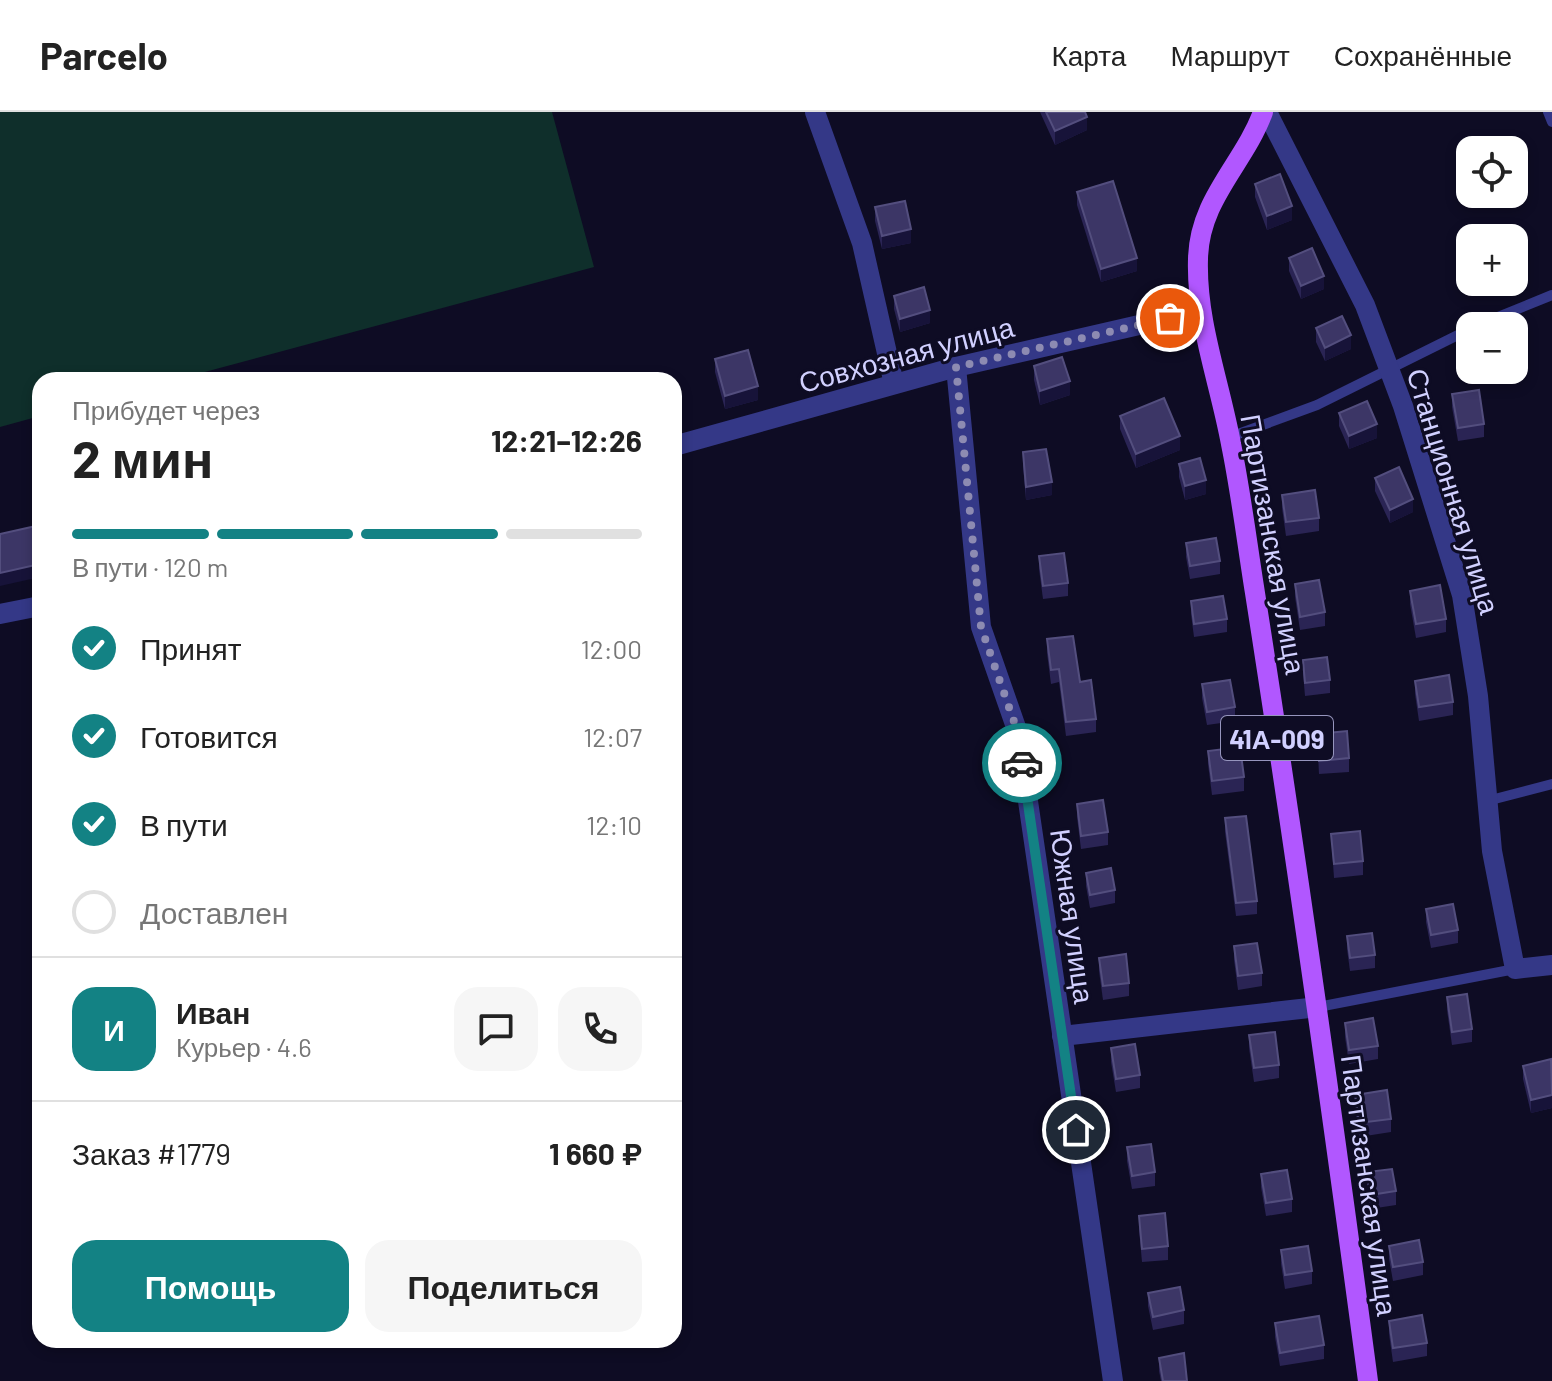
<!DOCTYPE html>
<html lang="ru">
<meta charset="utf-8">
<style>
body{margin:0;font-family:Barlow,sans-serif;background:#f6f6f6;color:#222;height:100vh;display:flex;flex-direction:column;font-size:30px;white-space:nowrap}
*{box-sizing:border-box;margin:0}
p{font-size:26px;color:#767676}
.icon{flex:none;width:44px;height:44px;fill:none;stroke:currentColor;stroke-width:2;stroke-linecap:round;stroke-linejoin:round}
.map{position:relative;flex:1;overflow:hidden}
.sheet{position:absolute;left:32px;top:260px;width:650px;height:976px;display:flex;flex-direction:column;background:#fff;border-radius:24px;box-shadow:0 4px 12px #0003}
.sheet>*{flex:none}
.buttons{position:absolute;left:1456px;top:24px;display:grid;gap:16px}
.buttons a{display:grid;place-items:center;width:72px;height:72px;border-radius:16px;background:#fff;box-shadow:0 4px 12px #0003;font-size:40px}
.pin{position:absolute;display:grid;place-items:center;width:68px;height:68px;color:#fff;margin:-34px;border:4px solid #fff;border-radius:50%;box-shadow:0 2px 8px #0007}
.courier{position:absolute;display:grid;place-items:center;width:80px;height:80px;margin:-40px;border:6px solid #138284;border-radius:50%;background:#fff;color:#222;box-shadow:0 2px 10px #0007}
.summary em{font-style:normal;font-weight:700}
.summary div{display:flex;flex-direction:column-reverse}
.summary{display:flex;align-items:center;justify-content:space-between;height:136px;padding:0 40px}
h1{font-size:52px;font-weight:700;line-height:60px}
.bar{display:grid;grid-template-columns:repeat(4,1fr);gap:12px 8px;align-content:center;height:96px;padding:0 40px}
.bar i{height:10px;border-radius:6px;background:#e0e0e0}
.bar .active{background:#138284}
.bar p{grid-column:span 4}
.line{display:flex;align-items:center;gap:20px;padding:0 40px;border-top:2px solid #e0e0e0}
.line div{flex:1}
.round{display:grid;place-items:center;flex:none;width:84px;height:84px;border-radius:24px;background:#f6f6f6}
ol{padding:0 40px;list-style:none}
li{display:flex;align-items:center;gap:24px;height:88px}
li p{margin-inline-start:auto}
li .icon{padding:8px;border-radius:50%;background:#138284;color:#fff;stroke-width:4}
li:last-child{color:#767676}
li i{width:44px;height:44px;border:4px solid #e0e0e0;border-radius:50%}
.cta{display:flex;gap:16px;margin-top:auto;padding:16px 40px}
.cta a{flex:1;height:92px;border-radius:24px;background:#138284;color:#fff;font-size:32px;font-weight:700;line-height:92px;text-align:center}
.cta a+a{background:#f6f6f6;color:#222}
header{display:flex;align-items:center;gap:48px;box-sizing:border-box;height:112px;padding:0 40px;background:#fff;border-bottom:2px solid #e0e0e0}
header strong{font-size:38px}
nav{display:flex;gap:44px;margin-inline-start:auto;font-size:28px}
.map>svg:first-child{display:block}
.grass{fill:#0f2f2b}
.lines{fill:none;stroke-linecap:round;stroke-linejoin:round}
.service{stroke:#343887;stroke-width:10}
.minor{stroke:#343887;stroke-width:20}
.primary{stroke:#b157ff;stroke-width:20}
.wall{fill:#2a2454}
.shaded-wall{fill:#171339}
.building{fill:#3c3666;stroke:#534e7e;stroke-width:2}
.done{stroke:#8d8bb2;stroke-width:8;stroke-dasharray:0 14.4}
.route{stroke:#138284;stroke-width:10}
.labels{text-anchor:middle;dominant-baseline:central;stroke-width:6;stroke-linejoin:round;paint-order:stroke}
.shield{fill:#0e0c24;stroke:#9695bd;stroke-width:2}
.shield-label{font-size:26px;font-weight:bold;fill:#d1d0ff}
.street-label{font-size:28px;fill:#d1d0ff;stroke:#0e0c24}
</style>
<header>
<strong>Parcelo</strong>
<nav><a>Карта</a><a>Маршрут</a><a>Сохранённые</a></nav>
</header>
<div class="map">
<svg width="1552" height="1269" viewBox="0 0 1552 1269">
<rect width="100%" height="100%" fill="#0e0c24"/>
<path class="grass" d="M0,0H552L594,155L175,268H40V304L0,315Z"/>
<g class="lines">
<g class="service">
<path d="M1548,0L1552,10"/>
<path d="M1476,214L1552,183"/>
<path d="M1230,325L1317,293L1470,217"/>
<path d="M1487,689L1552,672"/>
<path d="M1318,895L1515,857"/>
</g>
<g class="minor">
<path d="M815,0L862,131L894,272"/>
<path d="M1267,0L1365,193L1403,294L1462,483L1478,584L1492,739L1515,857L1552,853"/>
<path d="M956,255L981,515L1018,621L1113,1269"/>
<path d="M674,334L956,255L1200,199"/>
<path d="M0,502L40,494"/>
<path d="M1062,924L1318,895"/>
</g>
<path class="primary" d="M1263,0C1244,52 1199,87 1198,147C1196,210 1220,271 1231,332C1241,381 1247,431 1255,481C1296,743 1333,1006 1368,1269"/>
</g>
<g class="wall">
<path d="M1040,0H1085L1087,18L1055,33Z"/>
<path d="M1255,72L1292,108L1267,118L1255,85Z"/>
<path d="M1077,80L1137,159L1101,170L1077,93Z"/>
<path d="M875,95L911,131L882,137L875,109Z"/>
<path d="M1289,146L1324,177L1301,187L1289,159Z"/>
<path d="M894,184L930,211L900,220L894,197Z"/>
<path d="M1316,216L1351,237L1325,249L1316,230Z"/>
<path d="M715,247L758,288L725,297L715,260Z"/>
<path d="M1034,254L1070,283L1040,293L1034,268Z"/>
<path d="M1452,282L1484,312V325L1458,329L1452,295Z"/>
<path d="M1339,301L1377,326L1349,337L1339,314Z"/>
<path d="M1120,304L1180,338L1136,356L1120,317Z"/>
<path d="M1023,340L1052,383L1026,388L1023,354Z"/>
<path d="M1179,352L1206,382L1185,388L1179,365Z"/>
<path d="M1375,366L1413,400L1390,411L1375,379Z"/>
<path d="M1282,383L1319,406V419L1286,424L1282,396Z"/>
<path d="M1186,431L1220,449V462L1190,467L1186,445Z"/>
<path d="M1039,444L1068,471V484L1043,487L1039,457Z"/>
<path d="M1295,472L1325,500V514L1300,518L1295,485Z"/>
<path d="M1410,479L1446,507V520L1416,526L1410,492Z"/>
<path d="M1191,489L1227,507V520L1194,525L1191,502Z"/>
<path d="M1047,527L1080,570L1096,607V620L1066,624L1059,570L1051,572L1047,541Z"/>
<path d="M1303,548L1330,568V581L1305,584L1303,561Z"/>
<path d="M1415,569L1453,590V603L1419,609L1415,582Z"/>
<path d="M1202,572L1235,595V609L1207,613L1202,586Z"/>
<path d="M1317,622L1349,646V660L1319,662Z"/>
<path d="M1208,639L1244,665V679L1212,683L1208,652Z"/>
<path d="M1077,692L1108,720V733L1081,737L1077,705Z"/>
<path d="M1225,706L1257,789V802L1236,804L1225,720Z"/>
<path d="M1331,722L1363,749V763L1334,766Z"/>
<path d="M1086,761L1115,778V791L1090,796L1086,774Z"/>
<path d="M1426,797L1458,818V831L1431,836L1426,810Z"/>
<path d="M1347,824L1375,843V856L1350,859L1347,837Z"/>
<path d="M1234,834L1262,861V874L1238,878L1234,848Z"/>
<path d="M1099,846L1129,871V884L1103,888L1099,859Z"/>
<path d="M1447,885L1472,917V930L1452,933L1447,898Z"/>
<path d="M1345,911L1378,934V947L1349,952L1345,925Z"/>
<path d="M1249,923L1279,953V966L1254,970L1249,936Z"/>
<path d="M1111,936L1140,963V976L1116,980L1111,950Z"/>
<path d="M1552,950V996L1531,1001L1523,967V954Z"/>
<path d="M1355,983L1391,1007V1020L1359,1025L1355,996Z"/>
<path d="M1127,1035L1155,1060V1074L1132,1077L1127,1049Z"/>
<path d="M1367,1060L1396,1079V1093L1370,1097L1367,1074Z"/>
<path d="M1261,1062L1292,1087V1100L1266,1104L1261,1075Z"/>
<path d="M1139,1104L1168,1134V1148L1142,1150L1139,1117Z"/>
<path d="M1389,1134L1423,1150V1163L1393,1169L1389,1147Z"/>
<path d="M1281,1138L1312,1159V1172L1285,1177L1281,1152Z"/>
<path d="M1148,1181L1184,1198V1212L1153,1218L1148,1194Z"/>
<path d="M1389,1209L1427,1231V1244L1393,1250L1389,1222Z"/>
<path d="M1275,1211L1324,1233V1247L1280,1254L1275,1225Z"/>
<path d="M1159,1246L1187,1269H1161L1159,1259Z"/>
</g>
<g class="shaded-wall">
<path d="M1087,5V18L1055,33V19Z"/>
<path d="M1292,94V108L1267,118V104Z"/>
<path d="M911,117V131L882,137V124Z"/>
<path d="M1137,146V159L1101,170V157Z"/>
<path d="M1324,164V177L1301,187V174Z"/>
<path d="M930,198V211L900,220V207Z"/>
<path d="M1351,223V237L1325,249V236Z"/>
<path d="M1070,269V283L1040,293V279Z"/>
<path d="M758,274V288L725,297V284Z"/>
<path d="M1377,312V326L1349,337V324Z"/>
<path d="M1180,324V338L1136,356V342Z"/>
<path d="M1206,368V382L1185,388V374Z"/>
<path d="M1052,370V383L1026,388V375Z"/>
<path d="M1413,387V400L1390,411V398Z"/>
<path d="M40,452V465L0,474V461Z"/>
<path d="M1552,983V996L1531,1001V988Z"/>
</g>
<g class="building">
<path d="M1046,0H1085L1087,5L1055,19Z"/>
<path d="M1280,62L1292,94L1267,104L1255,72Z"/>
<path d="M1113,69L1137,146L1101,157L1077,80Z"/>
<path d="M905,89L911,117L882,124L875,95Z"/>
<path d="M1312,136L1324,164L1301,174L1289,146Z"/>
<path d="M924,175L930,198L900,207L894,184Z"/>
<path d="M1342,204L1351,223L1325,236L1316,216Z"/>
<path d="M748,238L758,274L725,284L715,247Z"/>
<path d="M1062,245L1070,269L1040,279L1034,254Z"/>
<path d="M1479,278L1484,312L1458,316L1452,282Z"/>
<path d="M1164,286L1180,324L1136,342L1120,304Z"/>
<path d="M1367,289L1377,312L1349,324L1339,301Z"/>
<path d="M1046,337L1052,370L1026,375L1023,340Z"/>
<path d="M1200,346L1206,368L1185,374L1179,352Z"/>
<path d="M1399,355L1413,387L1390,398L1375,366Z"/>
<path d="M1315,378L1319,406L1286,410L1282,383Z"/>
<path d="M36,414L40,432V452L0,461V422Z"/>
<path d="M1216,426L1220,449L1190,454L1186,431Z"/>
<path d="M1064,441L1068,471L1043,474L1039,444Z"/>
<path d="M1319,468L1325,500L1300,505L1295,472Z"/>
<path d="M1440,473L1446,507L1416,512L1410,479Z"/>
<path d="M1223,484L1227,507L1194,512L1191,489Z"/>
<path d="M1073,524L1080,570L1091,568L1096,607L1066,610L1059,557L1051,558L1047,527Z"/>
<path d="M1327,545L1330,568L1305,571L1303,548Z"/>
<path d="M1449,563L1453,590L1419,595L1415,569Z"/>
<path d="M1230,568L1235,595L1207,600L1202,572Z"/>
<path d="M1347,619L1349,646L1319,649L1317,622Z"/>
<path d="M1240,635L1244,665L1212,669L1208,639Z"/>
<path d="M1103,688L1108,720L1081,724L1077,692Z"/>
<path d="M1246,704L1257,789L1236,791L1225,706Z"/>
<path d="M1360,719L1363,749L1334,752L1331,722Z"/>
<path d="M1111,756L1115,778L1090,783L1086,761Z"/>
<path d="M1453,792L1458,818L1431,823L1426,797Z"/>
<path d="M1372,821L1375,843L1350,846L1347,824Z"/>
<path d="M1257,831L1262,861L1238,864L1234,834Z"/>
<path d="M1126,842L1129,871L1103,874L1099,846Z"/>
<path d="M1467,882L1472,917L1452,920L1447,885Z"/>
<path d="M1373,906L1378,934L1349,938L1345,911Z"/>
<path d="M1275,920L1279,953L1254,956L1249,923Z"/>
<path d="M1135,932L1140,963L1116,967L1111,936Z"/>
<path d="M1551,947L1552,983L1531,988L1523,954Z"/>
<path d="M1387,978L1391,1007L1359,1011L1355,983Z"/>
<path d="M1151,1032L1155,1060L1132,1064L1127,1035Z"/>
<path d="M1392,1057L1396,1079L1370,1083L1367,1060Z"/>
<path d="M1287,1058L1292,1087L1266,1091L1261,1062Z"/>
<path d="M1165,1101L1168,1134L1142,1137L1139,1104Z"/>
<path d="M1419,1128L1423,1150L1393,1155L1389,1134Z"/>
<path d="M1308,1134L1312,1159L1285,1163L1281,1138Z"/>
<path d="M1180,1175L1184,1198L1153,1205L1148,1181Z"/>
<path d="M1422,1203L1427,1231L1393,1236L1389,1209Z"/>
<path d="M1319,1204L1324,1233L1280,1241L1275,1211Z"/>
<path d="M1184,1241L1187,1269H1163L1159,1246Z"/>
</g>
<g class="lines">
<path class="done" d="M1022,651L1018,621L981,515L956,255L1170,206"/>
<path class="route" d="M1022,651L1076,1018"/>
</g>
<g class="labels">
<rect class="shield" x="1221" y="604" width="112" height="44" rx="6"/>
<g class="shield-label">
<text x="1277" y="626">41А-009</text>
</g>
<g class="street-label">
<text transform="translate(906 242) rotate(-15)">Совхозная улица</text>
<text transform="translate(1454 379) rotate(73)">Станционная улица</text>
<text transform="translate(1274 432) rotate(80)">Партизанская улица</text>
<text transform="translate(1073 804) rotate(82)">Южная улица</text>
<text transform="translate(1370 1073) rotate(82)">Партизанская улица</text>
</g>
</g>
</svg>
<div class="buttons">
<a><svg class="icon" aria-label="locate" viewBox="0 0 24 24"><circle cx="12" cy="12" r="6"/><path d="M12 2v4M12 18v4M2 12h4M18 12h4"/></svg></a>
<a>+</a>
<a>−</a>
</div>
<div class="pin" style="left:1170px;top:206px;background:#ea580c"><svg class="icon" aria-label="bag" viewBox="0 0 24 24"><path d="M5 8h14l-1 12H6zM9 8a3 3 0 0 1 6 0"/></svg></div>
<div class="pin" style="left:1076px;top:1018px;background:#1f2937"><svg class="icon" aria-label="home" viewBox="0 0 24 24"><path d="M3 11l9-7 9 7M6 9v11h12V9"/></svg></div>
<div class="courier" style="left:1022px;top:651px"><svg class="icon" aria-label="car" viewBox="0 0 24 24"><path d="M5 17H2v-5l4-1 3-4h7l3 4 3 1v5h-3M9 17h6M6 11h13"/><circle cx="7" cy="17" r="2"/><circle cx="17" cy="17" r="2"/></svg></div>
<section class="sheet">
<div class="summary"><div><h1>2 мин</h1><p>Прибудет через</p></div><em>12:21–12:26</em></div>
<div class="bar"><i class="active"></i><i class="active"></i><i class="active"></i><i></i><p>В пути · 120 m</p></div>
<ol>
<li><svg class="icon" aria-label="check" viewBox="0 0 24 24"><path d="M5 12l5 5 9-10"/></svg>Принят<p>12:00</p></li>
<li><svg class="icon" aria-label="check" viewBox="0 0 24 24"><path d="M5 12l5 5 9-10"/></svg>Готовится<p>12:07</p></li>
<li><svg class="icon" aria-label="check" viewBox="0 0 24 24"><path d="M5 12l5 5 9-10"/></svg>В пути<p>12:10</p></li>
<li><i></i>Доставлен</li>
</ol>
<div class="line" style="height:144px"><b class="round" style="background:#138284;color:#fff">И</b><div><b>Иван</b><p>Курьер · 4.6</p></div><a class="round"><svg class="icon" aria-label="chat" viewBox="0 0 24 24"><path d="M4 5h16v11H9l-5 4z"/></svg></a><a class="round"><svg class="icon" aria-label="phone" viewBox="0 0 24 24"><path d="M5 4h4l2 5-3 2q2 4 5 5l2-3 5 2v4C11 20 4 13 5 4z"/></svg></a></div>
<div class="line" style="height:104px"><div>Заказ #1779</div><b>1 660 ₽</b></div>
<div class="cta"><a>Помощь</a><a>Поделиться</a></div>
</section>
</div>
